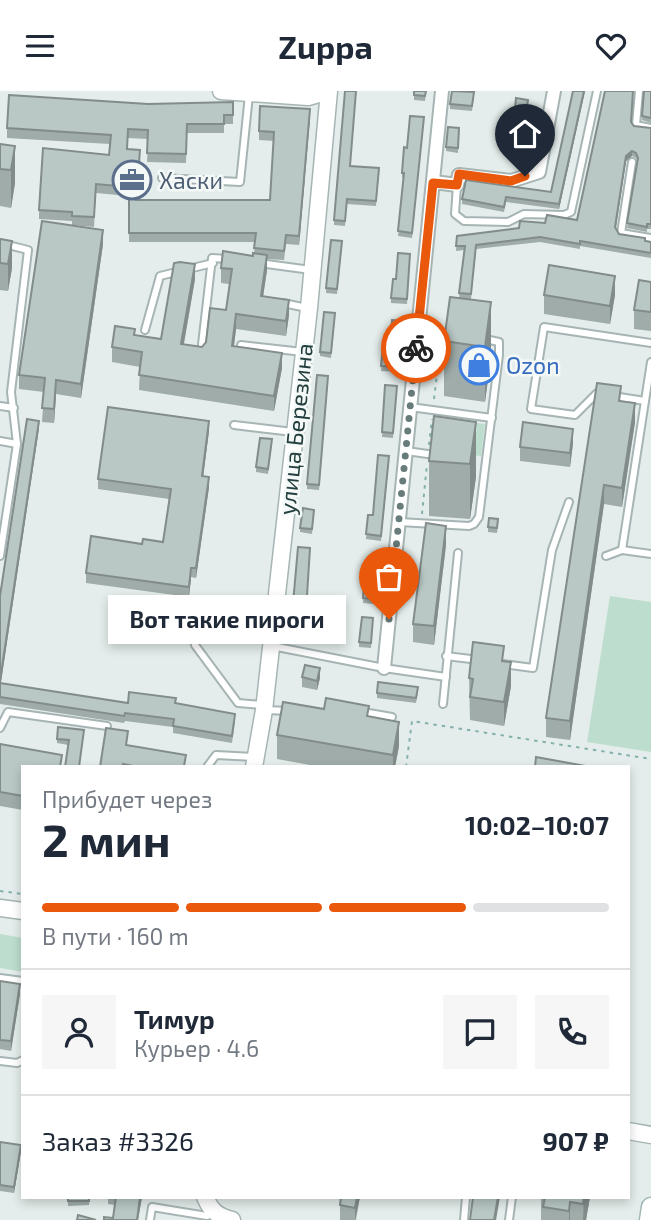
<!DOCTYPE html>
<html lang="ru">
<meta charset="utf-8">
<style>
body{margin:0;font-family:"Exo 2",sans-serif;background:#f6f6f7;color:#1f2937;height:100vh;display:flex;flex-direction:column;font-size:26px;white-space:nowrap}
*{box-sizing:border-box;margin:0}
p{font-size:23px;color:#747a83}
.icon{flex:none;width:38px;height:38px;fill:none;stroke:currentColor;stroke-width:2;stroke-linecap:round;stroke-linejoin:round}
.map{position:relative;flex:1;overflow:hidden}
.sheet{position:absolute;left:21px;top:674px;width:609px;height:434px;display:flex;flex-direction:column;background:#fff;border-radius:0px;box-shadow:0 4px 10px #0003}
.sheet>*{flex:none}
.pin{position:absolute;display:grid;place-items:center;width:60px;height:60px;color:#fff;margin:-72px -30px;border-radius:50% 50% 50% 0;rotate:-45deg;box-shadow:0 0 7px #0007}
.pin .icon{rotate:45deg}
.courier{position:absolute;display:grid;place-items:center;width:70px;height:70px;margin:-35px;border:5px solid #ea580c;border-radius:50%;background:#fff;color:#222;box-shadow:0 2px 9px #0007}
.bubble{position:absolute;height:49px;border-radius:0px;background:#fff;box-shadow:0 4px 10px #0003;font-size:23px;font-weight:700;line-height:49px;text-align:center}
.overview em{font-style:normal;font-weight:700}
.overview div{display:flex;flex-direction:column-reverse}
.overview{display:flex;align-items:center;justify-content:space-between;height:119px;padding:0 21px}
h1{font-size:46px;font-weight:700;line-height:52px}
.bar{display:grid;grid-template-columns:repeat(4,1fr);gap:10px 7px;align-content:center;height:84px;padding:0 21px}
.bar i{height:9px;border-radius:5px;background:#e0e1e3}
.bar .on{background:#ea580c}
.bar p{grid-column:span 4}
.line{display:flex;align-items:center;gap:18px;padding:0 21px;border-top:2px solid #e0e1e3}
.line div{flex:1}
.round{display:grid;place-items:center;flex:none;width:74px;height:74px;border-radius:0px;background:#f6f6f7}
header{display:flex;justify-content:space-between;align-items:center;height:91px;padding:0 21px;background:#fff;font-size:32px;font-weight:700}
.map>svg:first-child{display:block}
.green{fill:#bddece}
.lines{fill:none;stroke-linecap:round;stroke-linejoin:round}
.service-casing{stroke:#a6b5b4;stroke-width:10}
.minor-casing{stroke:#a6b5b4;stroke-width:16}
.tertiary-casing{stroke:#a6b5b4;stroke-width:19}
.secondary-casing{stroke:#a2b9b6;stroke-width:21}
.path{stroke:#84b0ad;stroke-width:2;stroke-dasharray:3.5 5;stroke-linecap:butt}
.service{stroke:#fff;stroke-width:6}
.minor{stroke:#fff;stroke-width:12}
.tertiary{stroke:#fff;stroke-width:16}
.secondary{stroke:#fff;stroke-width:18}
.wall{fill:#9faca9}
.shaded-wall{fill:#828c8a}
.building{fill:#b9c8c5;stroke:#828c8a;stroke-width:2}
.done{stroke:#677c7b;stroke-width:7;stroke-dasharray:0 12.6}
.route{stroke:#ea580c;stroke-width:9}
.labels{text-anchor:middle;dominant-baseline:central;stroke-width:5;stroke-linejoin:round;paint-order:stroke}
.service-label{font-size:23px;fill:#4e5e75;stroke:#f4f9f8;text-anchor:start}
.shop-label{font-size:23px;fill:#366cbe;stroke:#f4f9f8;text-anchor:start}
.street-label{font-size:23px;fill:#233f3e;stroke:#f4f9f8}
</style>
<header><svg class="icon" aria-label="menu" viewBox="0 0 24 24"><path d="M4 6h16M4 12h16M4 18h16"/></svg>Zuppa<svg class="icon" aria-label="heart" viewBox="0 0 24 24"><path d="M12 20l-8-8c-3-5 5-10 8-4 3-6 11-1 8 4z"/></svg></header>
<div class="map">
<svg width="651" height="1129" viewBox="0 0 651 1129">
<rect width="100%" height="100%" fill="#e4edeb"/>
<g class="green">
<path d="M452,329L485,333L481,365L447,361Z"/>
<path d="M610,505L651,511V661L587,651Z"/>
<path d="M0,843L23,847V881L0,877Z"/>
</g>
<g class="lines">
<defs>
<g id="service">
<path d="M639,0L636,34L651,37"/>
<path d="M632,71L621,142L651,147"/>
<path d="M162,87L240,91L249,4"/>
<path d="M457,94L455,123L464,130L508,131L524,123L564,124L571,121L597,0"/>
<path d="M0,152L28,159L11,301L17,353L0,465"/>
<path d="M259,172L311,179"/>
<path d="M283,212L307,217"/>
<path d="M145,239L160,185L213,172"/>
<path d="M419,240L453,245"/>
<path d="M241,254L303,261"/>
<path d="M201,262L212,167L227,168"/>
<path d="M602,303L597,302L575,324L531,318L544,236L651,252"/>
<path d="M613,305L645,310L622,459L651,463"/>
<path d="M645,310L651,271"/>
<path d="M0,315L14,317"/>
<path d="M410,316L492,327"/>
<path d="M234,334L293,341"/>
<path d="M0,350L17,353"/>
<path d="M406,360L435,364"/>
<path d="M399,431L469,435L474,433L479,426L499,264V251L485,248"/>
<path d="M606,465L622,459"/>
<path d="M195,554L238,612L262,614"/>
<path d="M272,555L384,577L446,586"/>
<path d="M446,565L479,569"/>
<path d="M503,573L533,577L552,459L569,411"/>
<path d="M443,613L458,462"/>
<path d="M266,619L290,620"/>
<path d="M363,621L392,626"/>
<path d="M0,637L8,621L107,635"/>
<path d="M207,676L216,664L254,666"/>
<path d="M0,887L23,890"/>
<path d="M0,970L17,972L23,969"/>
<path d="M150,1129L152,1116L207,1125"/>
<path d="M464,1129L466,1106"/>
<path d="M509,1129L512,1106"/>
</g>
<g id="minor">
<path d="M434,91L457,94L459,84L511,90L539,81L554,0"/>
<path d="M384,577L442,0"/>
</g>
<g id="tertiary">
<path d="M221,0L308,6L329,0L309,217L264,619L254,676"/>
<path d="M0,817L23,820"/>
<path d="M628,1040L651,1044"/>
<path d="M205,1106C211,1120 217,1125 232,1129"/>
</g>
<path id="secondary" d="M649,1129L651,1116"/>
</defs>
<use href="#service" class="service-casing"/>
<use href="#minor" class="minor-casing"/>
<use href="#tertiary" class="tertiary-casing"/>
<use href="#secondary" class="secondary-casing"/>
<g class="path">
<path d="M434,308L441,251"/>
<path d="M429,354L432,328"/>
<path d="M422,423L427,373"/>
<path d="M406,676L412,630L651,668"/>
<path d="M0,800L23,803"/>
</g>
<use href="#service" class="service"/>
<use href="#minor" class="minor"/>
<use href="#tertiary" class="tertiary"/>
<use href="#secondary" class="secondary"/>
</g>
<g class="wall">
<path d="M414,0H426L425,10L414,9Z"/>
<path d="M573,0H585L559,118L506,111L504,121L462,113V108L551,101Z"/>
<path d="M644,0H651V32L642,29Z"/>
<path d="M474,6L472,20L450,18V13Z"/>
<path d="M233,11V33H224V42H187L186,72L147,71L148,48L128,47L127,58L140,69L137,109H270L274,50L259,49V40L310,27L299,154L286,153L284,169L267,168V179L263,205L289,224L286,245L236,238L234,255L282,277L274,320L139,299L140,276L112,271V256L135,244L161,248L195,188L184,253L202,256L226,219L229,193L221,192V177L253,165L254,163L255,151H129V105L96,102L94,136L72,134V130L39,128V119L109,64L110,53L7,47V37L148,13Z"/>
<path d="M528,14L525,33L514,31V27Z"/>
<path d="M424,26L412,147L398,145L404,87L402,86V82L407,57Z"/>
<path d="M631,31L634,35L651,37V138H647V141L627,137L637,70L636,67L632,65L626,70L616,137L619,143L651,151V167L580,155V158L540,151L476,158L471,208L491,266L485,311L444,305V250L459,207L464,159L456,160L457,145L519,137L545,132L577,129Z"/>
<path d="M459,37L458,62L446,60V56Z"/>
<path d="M0,53L15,55V92L11,117L0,115Z"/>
<path d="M350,75L379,82L376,115L347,113L345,135L334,134V129Z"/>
<path d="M0,148L12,177L8,200L0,199Z"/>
<path d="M103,153L81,307L56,303L54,332L42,331L44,301L19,298V284Z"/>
<path d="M342,155L337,203L326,202V197Z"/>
<path d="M410,163L407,213L391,212V207L396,188Z"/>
<path d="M651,191V240L634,238V219Z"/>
<path d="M544,204H615L610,233L544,223Z"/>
<path d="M335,227L331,267L320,265V261Z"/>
<path d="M403,230L400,281L381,280L383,255L390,256Z"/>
<path d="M328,290L319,399L307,398V393Z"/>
<path d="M385,294L397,295L393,347L382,346Z"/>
<path d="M621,310L635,331L622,416L604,413L570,649L546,646V627Z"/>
<path d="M476,331V386L470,428L429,425V370Z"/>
<path d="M39,337L1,592L128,612L176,613L235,630L232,652L173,642V636L125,630L124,632L0,613V505Z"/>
<path d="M209,340L203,385L209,396L196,487L191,486L189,506L86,492V482L142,453L163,451L169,408L98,398V388Z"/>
<path d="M573,352L570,376L520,370V356Z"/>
<path d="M272,353L268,383L256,381V376Z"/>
<path d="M389,370L381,450L366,448L368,424H373Z"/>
<path d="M314,424L312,443L300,441V437Z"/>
<path d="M498,433L497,442L488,441V436Z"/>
<path d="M446,454L434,554L413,551V533Z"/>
<path d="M310,457L305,541L291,540V535Z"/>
<path d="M364,493L375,494L374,513L363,512Z"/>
<path d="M373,532L371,557L359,556V551Z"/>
<path d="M504,570L511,595L504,635L470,629L469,587Z"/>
<path d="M302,586L320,587L317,599L302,596Z"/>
<path d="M418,601L416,612L377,607V602Z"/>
<path d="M369,626L399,655L395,676H321L277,668V644Z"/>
<path d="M84,644L68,654L57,652V648Z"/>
<path d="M0,653L62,676H23V719L0,715Z"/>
<path d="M0,890L20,903L11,960L0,958Z"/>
<path d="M0,1051L21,1060L14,1102L0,1100Z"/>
<path d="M68,1106H90L89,1114L68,1115Z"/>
<path d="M108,1106H142L138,1129H104L113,1127L115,1114L108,1113Z"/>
<path d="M341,1106H360L356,1129H340V1114Z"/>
<path d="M541,1106H590L586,1129H541Z"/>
</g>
<g class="shaded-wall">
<path d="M584,0H585L559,118V113Z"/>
<path d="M310,18V27L299,154V145Z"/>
<path d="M15,55V92L11,117V79Z"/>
<path d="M632,60V65L626,70L615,141L626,65Z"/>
<path d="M103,139V153L81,307V293Z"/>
<path d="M12,150V177L8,200V173Z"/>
<path d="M267,164V179L261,220V205Z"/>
<path d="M195,173V188L181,268V253Z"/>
<path d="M615,185V204L610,233V215Z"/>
<path d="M289,209V224L286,245V230Z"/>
<path d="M491,211V266L485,311V256Z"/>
<path d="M236,223V238L232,270V255Z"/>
<path d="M282,262V277L274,320V305Z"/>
<path d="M56,289V303L54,332V318Z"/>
<path d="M635,312V331L622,416V397Z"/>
<path d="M39,330V337L0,597V589Z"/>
<path d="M209,330V340L202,395V385Z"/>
<path d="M476,331V386L470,428V373Z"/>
<path d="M573,338V352L570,376V362Z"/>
<path d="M209,386V396L196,487V477Z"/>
<path d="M604,394V413L570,649V630Z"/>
<path d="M446,435V454L434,554V535Z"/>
<path d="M191,477V486L189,506V496Z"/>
<path d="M511,571V595L504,635V611Z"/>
<path d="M320,577V587L317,599V590Z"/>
<path d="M399,631V655L395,676H393V664Z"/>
<path d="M20,893V903L11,960V950Z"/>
<path d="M21,1054V1060L14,1102V1096Z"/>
<path d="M140,1106H142L138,1129H137Z"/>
<path d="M357,1106H360L355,1129V1117Z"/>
<path d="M498,1106H500L496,1129H494Z"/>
<path d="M584,1106H590L586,1129H583Z"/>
<path d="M570,1111V1129H569V1120Z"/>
</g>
<g class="building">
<path d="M345,0H356L350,75L379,77L376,110L347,108L345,130L334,129Z"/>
<path d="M414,0H426L425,5L414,4Z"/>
<path d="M452,0L474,1L472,15L450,13Z"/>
<path d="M573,0H584L559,113L506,106L504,116L462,108L466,89L551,101Z"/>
<path d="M605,0H633L631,31L634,35L651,37V133H647V136L627,132L638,67L636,62L632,60L626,65L615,136L619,143L645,147V150L651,151V162L580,150V153L540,146L476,154L471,203L459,202L465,155H456L457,145L519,137L520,130L545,132L547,124L577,129Z"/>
<path d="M644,0H651V27L642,25Z"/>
<path d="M9,4L148,13L233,11V24H224V33H187L186,63L147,62L148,39L128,38L127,58L140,59L136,109H270L274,41L259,40L260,15L310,18L299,145L286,144L284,160L254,157L256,142H129V96L96,93L94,126L72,125V121L39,119L43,57L109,64L111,44L7,37Z"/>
<path d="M516,7L528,9L525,28L514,27Z"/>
<path d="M410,25L424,26L412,142L398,140L404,82H402L404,56L407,57Z"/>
<path d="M448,36L459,37L458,57L446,56Z"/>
<path d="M0,53L15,55L11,79L0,78Z"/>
<path d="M42,130L103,139L81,293L56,289L54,318L42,317L45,287L19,284Z"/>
<path d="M0,148L12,150L8,173L0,172Z"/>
<path d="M331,149L342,150L337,198L326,197Z"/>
<path d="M223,160L253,165V162L267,164L261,205L289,209L286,230L236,223L232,255L282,262L274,305L139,284L142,261L112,256L115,235L135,238L134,244L161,248L174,172L180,171L195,173L181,253L202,256L206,251L210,217L226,219L232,178L221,177Z"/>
<path d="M398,162L410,163L407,208L391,207L393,188H396Z"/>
<path d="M549,174L615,185L610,215L544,204Z"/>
<path d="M639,189L651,191V221L634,219Z"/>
<path d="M450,206L491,211L485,256L444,250Z"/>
<path d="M324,221L335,222L331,262L320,261Z"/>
<path d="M392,229L403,230L400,276L381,275L383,255L390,256Z"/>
<path d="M317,284L328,285L319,394L307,393Z"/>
<path d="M597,292L621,295L619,310L635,312L622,397L604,394L570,630L546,627Z"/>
<path d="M385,294L397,295L393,342L382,341Z"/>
<path d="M108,316L209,330L202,385L209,386L196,477H191L189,496L86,482L91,445L142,453L143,448L163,451L171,398L98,388Z"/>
<path d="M434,325L476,331L470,373L429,370Z"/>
<path d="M27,328L39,330L0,589V505Z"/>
<path d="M523,331L573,338L570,362L520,356Z"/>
<path d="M260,347L272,348L268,378L256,376Z"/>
<path d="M378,364L389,365L381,445L366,443L368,424H373Z"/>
<path d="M303,417L314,419L312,438L300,437Z"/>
<path d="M489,427L498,428L497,437L488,436Z"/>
<path d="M426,432L446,435L434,535L413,533Z"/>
<path d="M298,456L310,457L305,536L291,535Z"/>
<path d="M364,493L375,494L374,508L363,507Z"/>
<path d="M362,526L373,527L371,552L359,551Z"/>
<path d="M473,551L504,555L502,570L511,571L504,611L470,606L473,588L469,587Z"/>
<path d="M305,574L320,577L317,590L302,586Z"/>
<path d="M378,591L418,596L416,607L377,602Z"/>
<path d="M0,592L128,612L129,601L176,607L175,612L235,623L232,645L173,635L174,628L125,622L124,625L0,606Z"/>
<path d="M326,607L369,615L367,625L399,631L393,664L277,644L283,611L324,618Z"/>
<path d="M58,636L84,639L79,676H65L69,649L57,648Z"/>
<path d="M106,637L128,640L126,654L186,664L184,675L186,676H137L123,673L122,676H100Z"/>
<path d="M0,653L62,664L60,676H23V705L0,701Z"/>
<path d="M536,666L591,676H535Z"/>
<path d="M0,890L20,893L11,950L0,949Z"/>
<path d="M0,1051L21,1054L14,1096L0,1094Z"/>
<rect x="68" y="1106" width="21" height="4"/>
<path d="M116,1106H140L137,1129H104V1126L113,1127Z"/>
<path d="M341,1106H357L355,1117L340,1114Z"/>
<path d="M473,1106H498L494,1129H470Z"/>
<path d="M542,1106H584L583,1113L570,1111L569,1120L543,1116L545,1106Z"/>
<path d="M78,1124L96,1129H77Z"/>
</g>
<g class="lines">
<path class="done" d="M389,528L416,257"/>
<path class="route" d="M416,257L433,92L457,94L459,83L511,90L525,85"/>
</g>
<defs>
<symbol id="office-ring" viewBox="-11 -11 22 22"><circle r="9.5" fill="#f4f9f8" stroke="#5c6f8a" stroke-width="1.5"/><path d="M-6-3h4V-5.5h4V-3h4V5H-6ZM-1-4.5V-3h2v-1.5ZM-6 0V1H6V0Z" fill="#5c6f8a"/></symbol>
<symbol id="shop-ring" viewBox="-11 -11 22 22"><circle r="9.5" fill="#f4f9f8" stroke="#3f7fe0" stroke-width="1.5"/><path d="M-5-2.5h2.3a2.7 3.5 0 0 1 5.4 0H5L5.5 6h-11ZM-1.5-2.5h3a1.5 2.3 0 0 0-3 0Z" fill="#3f7fe0"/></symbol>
</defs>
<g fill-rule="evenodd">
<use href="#office-ring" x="110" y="67" width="44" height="44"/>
<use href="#shop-ring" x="457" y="252" width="44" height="44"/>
</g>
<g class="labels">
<g class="service-label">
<text x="159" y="89">Хаски</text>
</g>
<g class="shop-label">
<text x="506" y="274">Ozon</text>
</g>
<g class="street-label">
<text transform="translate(295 338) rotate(-84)">улица Березина</text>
</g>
</g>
</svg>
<div class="pin" style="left:389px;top:528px;background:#ea580c"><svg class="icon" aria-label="bag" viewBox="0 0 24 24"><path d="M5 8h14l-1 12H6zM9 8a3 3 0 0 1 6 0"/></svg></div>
<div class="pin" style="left:525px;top:85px;background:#1f2937"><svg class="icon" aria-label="home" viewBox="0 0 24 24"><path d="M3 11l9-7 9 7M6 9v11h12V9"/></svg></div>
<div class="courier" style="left:416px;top:257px"><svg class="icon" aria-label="bike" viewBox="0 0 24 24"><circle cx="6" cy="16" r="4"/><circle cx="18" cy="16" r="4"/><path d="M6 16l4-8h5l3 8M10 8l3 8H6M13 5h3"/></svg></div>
<div class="bubble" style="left:108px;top:504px;width:238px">Вот такие пироги</div>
<section class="sheet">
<div class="overview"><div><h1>2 мин</h1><p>Прибудет через</p></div><em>10:02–10:07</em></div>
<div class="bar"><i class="on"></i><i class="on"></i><i class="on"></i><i></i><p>В пути · 160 m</p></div>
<div class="line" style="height:126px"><a class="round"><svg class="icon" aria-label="person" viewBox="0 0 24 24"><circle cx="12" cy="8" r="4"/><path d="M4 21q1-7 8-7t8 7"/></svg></a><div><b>Тимур</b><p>Курьер · 4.6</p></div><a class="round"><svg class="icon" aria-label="chat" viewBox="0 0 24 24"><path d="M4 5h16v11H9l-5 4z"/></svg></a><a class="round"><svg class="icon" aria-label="phone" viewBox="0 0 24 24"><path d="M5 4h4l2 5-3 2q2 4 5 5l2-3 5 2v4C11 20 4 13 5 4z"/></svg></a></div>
<div class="line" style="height:91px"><div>Заказ #3326</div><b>907 ₽</b></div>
</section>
</div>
